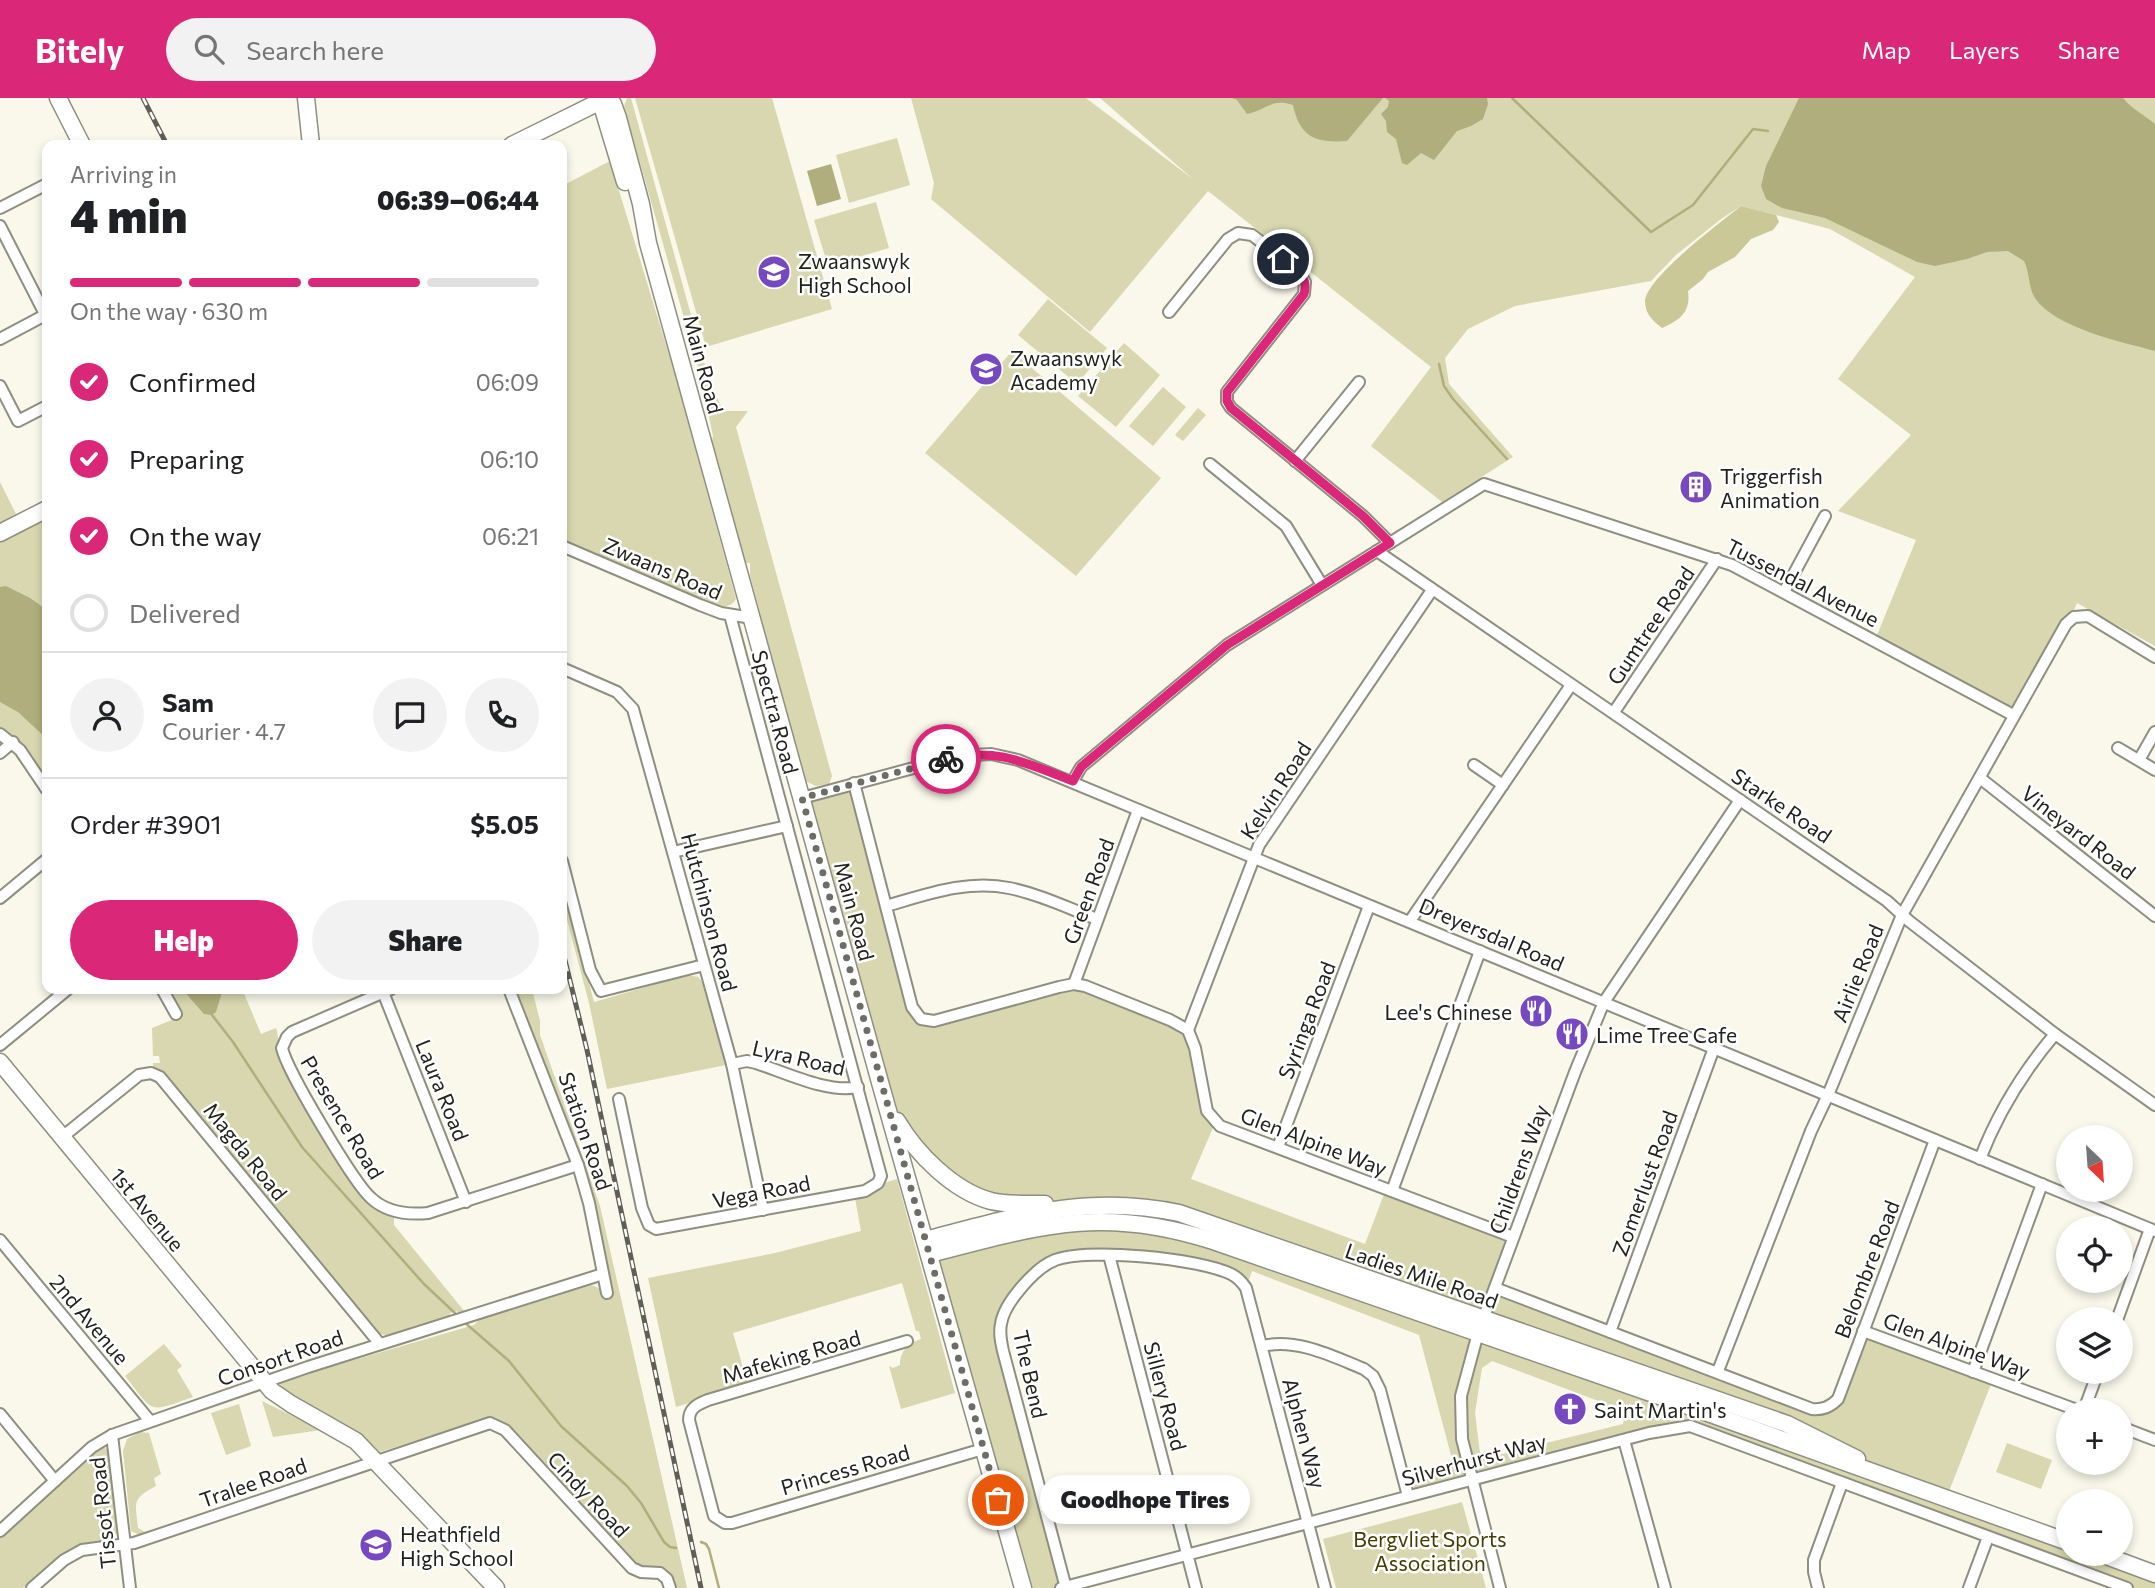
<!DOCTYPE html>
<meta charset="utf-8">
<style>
body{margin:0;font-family:Commissioner,sans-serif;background:#f2f2f2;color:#202124;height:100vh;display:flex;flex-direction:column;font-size:26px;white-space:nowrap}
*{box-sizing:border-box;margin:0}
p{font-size:23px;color:#757577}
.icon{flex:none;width:38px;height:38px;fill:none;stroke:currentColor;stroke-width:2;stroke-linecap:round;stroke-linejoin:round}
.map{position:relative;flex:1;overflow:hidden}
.side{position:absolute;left:42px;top:42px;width:525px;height:854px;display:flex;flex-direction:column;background:#fff;border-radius:14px;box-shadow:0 4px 10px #0003}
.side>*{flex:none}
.needle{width:46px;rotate:155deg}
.tools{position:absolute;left:2056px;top:1027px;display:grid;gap:14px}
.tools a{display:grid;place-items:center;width:77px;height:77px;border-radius:50%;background:#fff;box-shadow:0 4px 10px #0003;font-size:35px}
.pin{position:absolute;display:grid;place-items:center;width:60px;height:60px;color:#fff;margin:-30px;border:4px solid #fff;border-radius:50%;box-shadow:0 2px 7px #0007}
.courier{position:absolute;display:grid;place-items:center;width:70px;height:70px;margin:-35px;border:5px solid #db2777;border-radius:50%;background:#fff;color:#222;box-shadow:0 2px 9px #0007}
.bubble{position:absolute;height:49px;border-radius:24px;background:#fff;box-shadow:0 4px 10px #0003;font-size:23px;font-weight:800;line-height:49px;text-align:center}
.overview em{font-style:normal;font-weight:800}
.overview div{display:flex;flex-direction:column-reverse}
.overview{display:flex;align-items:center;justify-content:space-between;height:119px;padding:0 28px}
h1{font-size:46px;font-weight:800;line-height:52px}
.bar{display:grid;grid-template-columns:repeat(4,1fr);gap:10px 7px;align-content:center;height:84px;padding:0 28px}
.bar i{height:9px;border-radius:5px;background:#e0e0e0}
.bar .current{background:#db2777}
.bar p{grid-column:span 4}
.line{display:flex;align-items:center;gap:18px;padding:0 28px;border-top:2px solid #e0e0e0}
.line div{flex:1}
.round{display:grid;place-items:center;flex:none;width:74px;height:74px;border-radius:37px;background:#f2f2f2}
ol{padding:0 28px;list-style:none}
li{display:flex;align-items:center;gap:21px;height:77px}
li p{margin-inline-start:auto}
li .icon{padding:7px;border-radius:50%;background:#db2777;color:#fff;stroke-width:4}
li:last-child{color:#757577}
li i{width:38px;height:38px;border:4px solid #e0e0e0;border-radius:50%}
.cta{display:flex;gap:14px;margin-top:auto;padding:14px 28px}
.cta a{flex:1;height:80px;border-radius:42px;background:#db2777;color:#fff;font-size:28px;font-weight:800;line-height:80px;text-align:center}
.cta a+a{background:#f2f2f2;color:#202124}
header{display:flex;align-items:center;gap:42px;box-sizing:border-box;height:98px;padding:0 35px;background:#db2777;color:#fff}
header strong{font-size:33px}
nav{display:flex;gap:38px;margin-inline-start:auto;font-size:24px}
.search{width:490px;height:63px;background:#f2f2f2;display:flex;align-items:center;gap:18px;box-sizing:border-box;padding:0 24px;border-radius:38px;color:#757577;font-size:26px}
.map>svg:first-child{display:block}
.green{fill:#d8d7af;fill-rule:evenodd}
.forest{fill:#cac896}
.water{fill:#b0ae7c}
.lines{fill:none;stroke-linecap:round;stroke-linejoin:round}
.stream{stroke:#b0ae7c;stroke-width:2.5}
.street-casing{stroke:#8f8f81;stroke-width:14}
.secondary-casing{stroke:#8f8f81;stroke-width:19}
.street{stroke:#fff;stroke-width:10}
.secondary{stroke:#fff;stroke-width:16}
.rail-casing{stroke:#5f5f57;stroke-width:5}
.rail{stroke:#fff;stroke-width:2.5;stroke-dasharray:8;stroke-linecap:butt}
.done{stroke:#6d6d65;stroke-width:7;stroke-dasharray:0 12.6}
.route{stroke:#db2777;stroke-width:9}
.labels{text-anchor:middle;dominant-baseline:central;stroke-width:5;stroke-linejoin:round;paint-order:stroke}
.poi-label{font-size:21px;fill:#22221d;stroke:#fff;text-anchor:start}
.street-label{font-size:21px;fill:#22221d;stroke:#fff}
.park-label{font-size:21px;fill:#423e00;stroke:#fff}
</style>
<header>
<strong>Bitely</strong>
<div class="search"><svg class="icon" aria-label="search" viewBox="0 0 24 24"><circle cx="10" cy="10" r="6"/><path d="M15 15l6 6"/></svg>Search here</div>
<nav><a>Map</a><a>Layers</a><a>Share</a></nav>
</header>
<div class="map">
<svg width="2155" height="1490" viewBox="0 0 2155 1490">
<rect width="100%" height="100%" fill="#f9f8ea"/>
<g class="green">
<path d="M627,0H631L707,275L723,313H748L736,329L832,678L829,686L816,688L805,683L750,477V465H746L711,347L713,338L701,280L624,8Z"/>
<path d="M635,0H772L832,211L706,249Z"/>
<path d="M911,0H1086L1194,82L1100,0H2155V548L2077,505L2070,521L2012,616L1875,542L1916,442L1838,413L1911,337L1838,281L1915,179L1830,131L1741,108L1721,121L1676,157L1651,183L1515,208L1468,231L1445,260L1449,286L1513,359L1442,404L1371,348L1431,269L1208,93L1090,234L931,101L934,85Z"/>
<path d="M897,40L910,87L849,105L836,57Z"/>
<path d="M610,63L677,283L736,501C732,508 726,509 719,508L562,443V88Z"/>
<path d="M876,104L889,150L828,168L814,122Z"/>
<path d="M1048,201L1107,250L1077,286L1018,237Z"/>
<path d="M1124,245L1160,277L1116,329L1078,298Z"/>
<path d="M1012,253L1161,380L1076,478L925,355Z"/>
<path d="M1163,289L1186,309L1153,348L1129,328Z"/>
<path d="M1198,310L1206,317L1183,343L1175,337Z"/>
<path d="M0,384L17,418L0,425Z"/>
<path d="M47,420V683C34,664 23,639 0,631V444Z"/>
<path d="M854,685L921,921L1074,886L1188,932L1215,1025L1191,1081L1365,1146L1386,1091L1513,1139L1495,1189L1812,1311L1833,1306L1863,1233L1993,1281L1946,1401L2068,1444V1456H2101L2155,1476V1490H2127L1690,1328L1408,1398L1414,1382L1445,1375L1452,1361L1419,1237L1252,1173L1246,1190L1229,1175L1109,1157L1041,1169L1001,1226L1061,1490H1023L930,1156L1003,1137L1134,1124L1691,1309L1840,1351L1179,1115L1028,1106L970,1094L898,1025L802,700ZM1492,1263L1625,1313L1623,1326L1486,1360L1480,1355L1475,1315L1482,1270Z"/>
<path d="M562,782L594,904L687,877L698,879L705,887L726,967L607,991L589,905L562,803Z"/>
<path d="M167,891H248L243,893L261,936L276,930C280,941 276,951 280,962L354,1090L369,1106L394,1118V1127L465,1214L460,1216L457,1213L450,1215L451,1219L390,1238L380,1236L165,976L153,969V965H160L159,958H153L152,930L182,918Z"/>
<path d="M514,891H532L540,923V937L600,1108L687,1490H675C669,1458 653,1474 633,1465L503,1324L494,1321H485L377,1355L292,1301L279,1289L282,1283L474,1227L480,1221L591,1187L599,1190L602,1197L612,1194L594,1108L578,1051Z"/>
<path d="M897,1081L955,1295L901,1311L889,1268L893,1270L900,1267C900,1252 909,1245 921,1241L919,1233H916L902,1185L733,1235L748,1287L676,1309L648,1180L775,1155L861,1133L855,1100L872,1097L884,1085Z"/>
<path d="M164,1246L182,1268L177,1272L193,1299C147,1315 155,1316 125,1278Z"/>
<path d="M262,1303L321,1332L273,1339Z"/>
<path d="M239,1306L251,1348L226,1357L211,1315Z"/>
<path d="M140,1334L149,1335L161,1376L154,1380L156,1388C132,1401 135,1403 138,1430L145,1434L140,1437L131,1433L123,1353L127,1341Z"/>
<path d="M2007,1345L2052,1362L2041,1391L1996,1374Z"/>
<path d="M103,1349L109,1352L118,1434C109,1450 89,1442 74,1450C59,1457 34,1488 22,1490C15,1490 7,1490 0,1490V1440L93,1354Z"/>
<path d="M1462,1404L1486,1490H1336L1323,1441Z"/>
</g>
<path class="forest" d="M1741,108L1776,117L1779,124L1773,132L1751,141L1735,159L1708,174L1703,181L1688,193C1691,214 1680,222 1662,230C1653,223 1645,216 1645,203C1647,179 1720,125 1741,108Z"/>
<g class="water">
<path d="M1232,0H1383L1347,43C1316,45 1300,40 1293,7C1271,0 1267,12 1247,16L1237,2Z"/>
<path d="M1385,0H1487L1488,6L1483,21L1471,28L1457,33L1434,62L1421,55L1407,67L1402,65L1396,41L1387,34L1386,23L1381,16L1388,9L1389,3Z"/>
<path d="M1799,0H2123C2133,12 2143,16 2155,26V253C2122,244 2055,230 2035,200C2028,189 2030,175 2024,163L2008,153L1987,154L1967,161L1935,168L1917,164L1825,120L1782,110L1766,101L1761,88L1766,68Z"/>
<path d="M831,66L841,101L817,108L807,73Z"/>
<path d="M6,488L30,500L47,512V641L18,614L0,604V489Z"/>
<path d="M182,891H197L200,896L213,895V891H223L216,914L212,917L204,916Z"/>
</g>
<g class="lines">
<g class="stream">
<path d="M1512,0L1651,134L1693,107L1753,31L1768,33"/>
<path d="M1439,266L1444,288L1453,301L1507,361"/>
<path d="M212,917L233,944L302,1049L424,1186L458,1218"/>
<path d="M463,1223L509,1263L561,1328L627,1388L641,1405L664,1444L670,1449L676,1450"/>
<path d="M701,1444L706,1446L709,1451L719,1490"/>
</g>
<defs>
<g id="street">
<path d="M0,110L47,86"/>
<path d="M0,128L47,220"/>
<path d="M1169,214L1228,141L1238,135L1252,137L1299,173L1305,184L1304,196L1227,294V304L1231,310L1363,418L1390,445"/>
<path d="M0,241L47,216"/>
<path d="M0,288L18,323L47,308"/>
<path d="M1295,363L1359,284"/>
<path d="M1210,366L1286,428L1322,487"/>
<path d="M562,448L700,507L721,515L752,520"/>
<path d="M1377,453L1887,803L1909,823L2055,936L2155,1007"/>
<path d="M1784,494L1825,418"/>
<path d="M562,570L617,594L633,611L732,966L763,1112"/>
<path d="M1614,614L1717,461"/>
<path d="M0,636L20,652L47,692"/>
<path d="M2118,650L2155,672"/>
<path d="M0,655L13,644"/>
<path d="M2139,662L2155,634"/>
<path d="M1474,667L1503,687"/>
<path d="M1980,680L2155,818"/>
<path d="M1073,683L1081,669L1227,547L1484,386L1732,467L2013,617"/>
<path d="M854,685L912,909L921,921L934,923L1059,889L1074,886L1085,888L1170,922L1188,932L1195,950L1207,1013L1220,1028L1513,1139"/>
<path d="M802,700L958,658L991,656L1018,662L2155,1133"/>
<path d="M673,754L787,728"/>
<path d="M562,763L590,872L601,893L704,867"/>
<path d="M0,800L47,761"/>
<path d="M886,808C925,797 968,781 1009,790C1039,796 1068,810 1097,821"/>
<path d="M1410,823L1571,587"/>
<path d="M1074,886L1138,712"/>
<path d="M162,891L176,916"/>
<path d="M391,891L292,934L287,939L282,950C287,973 354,1085 371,1100C386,1114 408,1117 428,1115L578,1067"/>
<path d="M509,891L578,1067L589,1105L607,1195"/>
<path d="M383,894L466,1104"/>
<path d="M1188,932L1259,747L1432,492"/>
<path d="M0,947L68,891"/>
<path d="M732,966L747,963L756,965C784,974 829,996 858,989"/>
<path d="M619,1001L642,1110L649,1127L656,1131L865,1093L878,1085L881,1078L730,517"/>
<path d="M61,1040L139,977L151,975L160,979L380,1246"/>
<path d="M1278,1049L1369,808"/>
<path d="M1980,1061C1998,1014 2022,975 2055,936"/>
<path d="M1392,1093L1480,853"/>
<path d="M0,1142L150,1323"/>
<path d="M1109,1157L1196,1490"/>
<path d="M1495,1190L1812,1311C1823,1312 1830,1309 1838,1301L1935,1042"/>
<path d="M2117,1222L2150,1131"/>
<path d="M1863,1233L2077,1312"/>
<path d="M1610,1234L1714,950"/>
<path d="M907,1243L708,1302C698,1306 689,1310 689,1322L714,1418L725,1425H732L983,1351"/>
<path d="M1262,1248C1297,1240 1332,1258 1364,1271L1373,1278L1380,1292L1408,1398"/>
<path d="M1718,1273L1811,1033L1828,997L1902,817L2066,526L2074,519L2088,518L2155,559"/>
<path d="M1973,1274L2042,1086"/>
<path d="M2084,1312L2098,1274"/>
<path d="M0,1316L55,1383"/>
<path d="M2121,1329L2155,1342"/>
<path d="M112,1337L130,1490"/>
<path d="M1624,1342L1665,1490"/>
<path d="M0,1433L92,1349L112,1337L308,1269L603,1176"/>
<path d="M32,1490L64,1462L82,1452L134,1445L490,1325L505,1332L632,1470L641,1474L660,1475L667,1481L670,1490"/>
<path d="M1061,1490L1649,1335L1690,1328L2127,1490"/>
<path d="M1066,1490L1003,1253C1001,1244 999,1235 1001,1226C1004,1205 1035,1170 1055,1162C1090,1150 1197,1160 1231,1176C1237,1179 1242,1184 1246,1190L1325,1490"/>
<path d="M1500,1490L1462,1341L1461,1298L1478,1235L1575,974L1604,904L1740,702"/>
<path d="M1818,1490L1814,1474V1462L1842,1385"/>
<path d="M1969,1490L1988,1439"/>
</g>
<g id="secondary">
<path d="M58,0L82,47"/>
<path d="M306,0L311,47"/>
<path d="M605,0L603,11L625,84"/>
<path d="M605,1L613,6L618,20L641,106L648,145L881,988L1023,1490"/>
<path d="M512,47L605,1"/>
<path d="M0,435L47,411"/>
<path d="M0,964L272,1293L291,1306L356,1343L496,1490"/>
<path d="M897,1023C916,1055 953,1093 991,1103C1008,1107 1028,1106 1045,1106"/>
<path d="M925,1142C1013,1119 1088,1095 1179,1115L1787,1326L1857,1361"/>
<path d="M930,1156C1039,1128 1101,1107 1213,1143L1691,1309L2068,1444"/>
<path d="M2101,1456L2155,1476"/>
</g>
</defs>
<use href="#street" class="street-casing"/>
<use href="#secondary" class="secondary-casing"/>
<use href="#street" class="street"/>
<use href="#secondary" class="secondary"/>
<defs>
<g id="rail">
<path d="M143,0L167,47"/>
<path d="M562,850L587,952L701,1490"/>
</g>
</defs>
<use href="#rail" class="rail-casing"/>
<use href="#rail" class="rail"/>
</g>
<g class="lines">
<path class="done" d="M946,661L802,700L998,1402"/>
<path class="route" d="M946,661C997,649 1026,665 1073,683L1081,669L1227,547L1390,445L1363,418L1231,310L1227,303V294L1304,196C1309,178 1296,171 1283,161"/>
</g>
<defs>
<symbol id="school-disc" viewBox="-11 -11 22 22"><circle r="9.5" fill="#7749c1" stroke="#fff"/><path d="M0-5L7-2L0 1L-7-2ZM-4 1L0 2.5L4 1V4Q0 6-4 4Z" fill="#fff"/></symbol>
<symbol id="building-disc" viewBox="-11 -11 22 22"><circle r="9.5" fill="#7749c1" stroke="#fff"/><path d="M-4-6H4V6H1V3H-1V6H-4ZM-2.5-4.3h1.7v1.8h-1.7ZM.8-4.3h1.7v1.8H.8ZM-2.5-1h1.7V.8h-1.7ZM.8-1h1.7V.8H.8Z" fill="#fff"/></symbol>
<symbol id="restaurant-disc" viewBox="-11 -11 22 22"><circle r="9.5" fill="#7749c1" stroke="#fff"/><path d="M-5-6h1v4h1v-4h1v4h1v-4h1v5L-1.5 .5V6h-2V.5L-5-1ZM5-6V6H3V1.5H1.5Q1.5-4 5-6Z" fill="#fff"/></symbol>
<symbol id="church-disc" viewBox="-11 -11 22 22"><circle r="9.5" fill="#7749c1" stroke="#fff"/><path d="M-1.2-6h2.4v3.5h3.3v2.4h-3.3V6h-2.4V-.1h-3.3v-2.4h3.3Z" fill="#fff"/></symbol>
</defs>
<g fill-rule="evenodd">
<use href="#school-disc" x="755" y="155" width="38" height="38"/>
<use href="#school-disc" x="967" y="252" width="38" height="38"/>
<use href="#building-disc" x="1677" y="370" width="38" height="38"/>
<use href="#restaurant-disc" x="1517" y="894" width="38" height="38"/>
<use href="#restaurant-disc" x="1553" y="917" width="38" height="38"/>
<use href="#church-disc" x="1551" y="1292" width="38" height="38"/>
<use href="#school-disc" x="357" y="1428" width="38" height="38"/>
</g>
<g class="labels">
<g class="poi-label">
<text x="798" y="162">Zwaanswyk<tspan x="798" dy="24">High School</tspan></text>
<text x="1010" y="259">Zwaanswyk<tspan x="1010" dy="24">Academy</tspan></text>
<text x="1720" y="377">Triggerfish<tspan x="1720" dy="24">Animation</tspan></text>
<text x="1512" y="913" text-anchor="end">Lee's Chinese</text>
<text x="1596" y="936">Lime Tree Cafe</text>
<text x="1594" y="1311">Saint Martin's</text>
<text x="400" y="1435">Heathfield<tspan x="400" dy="24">High School</tspan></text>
</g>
<g class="street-label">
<text transform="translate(704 266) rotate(75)">Main Road</text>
<text transform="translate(663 470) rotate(23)">Zwaans Road</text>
<text transform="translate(1803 484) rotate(27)">Tussendal Avenue</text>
<text transform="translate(1650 527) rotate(-56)">Gumtree Road</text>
<text transform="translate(776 614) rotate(75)">Spectra Road</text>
<text transform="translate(1275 692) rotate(-57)">Kelvin Road</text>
<text transform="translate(1782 707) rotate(34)">Starke Road</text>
<text transform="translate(2079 734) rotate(38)">Vineyard Road</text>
<text transform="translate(1088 793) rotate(-70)">Green Road</text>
<text transform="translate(855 813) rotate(75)">Main Road</text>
<text transform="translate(710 814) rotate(75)">Hutchinson Road</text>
<text transform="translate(1492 836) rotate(23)">Dreyersdal Road</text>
<text transform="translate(1857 875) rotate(-68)">Airlie Road</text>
<text transform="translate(1306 922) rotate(-69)">Syringa Road</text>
<text transform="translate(799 959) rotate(13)">Lyra Road</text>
<text transform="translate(443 992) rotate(68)">Laura Road</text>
<text transform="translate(343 1019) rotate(59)">Presence Road</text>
<text transform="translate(586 1033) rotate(71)">Station Road</text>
<text transform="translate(1314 1043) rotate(21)">Glen Alpine Way</text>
<text transform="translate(246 1053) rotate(51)">Magda Road</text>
<text transform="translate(1518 1071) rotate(-70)">Childrens Way</text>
<text transform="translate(1644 1085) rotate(-70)">Zomerlust Road</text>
<text transform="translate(761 1093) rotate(-11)">Vega Road</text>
<text transform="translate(148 1111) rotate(50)">1st Avenue</text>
<text transform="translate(1866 1171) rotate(-69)">Belombre Road</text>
<text transform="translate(1422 1177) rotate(19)">Ladies Mile Road</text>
<text transform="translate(90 1221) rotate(50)">2nd Avenue</text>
<text transform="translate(1957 1247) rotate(20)">Glen Alpine Way</text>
<text transform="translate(791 1258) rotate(-16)">Mafeking Road</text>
<text transform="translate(280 1259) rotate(-19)">Consort Road</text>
<text transform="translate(1031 1276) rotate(77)">The Bend</text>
<text transform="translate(1166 1298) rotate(75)">Sillery Road</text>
<text transform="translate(1305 1335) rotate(75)">Alphen Way</text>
<text transform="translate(1474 1361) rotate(-15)">Silverhurst Way</text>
<text transform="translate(845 1371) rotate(-16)">Princess Road</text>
<text transform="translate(253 1384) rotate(-19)">Tralee Road</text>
<text transform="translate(589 1396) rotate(47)">Cindy Road</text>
<text transform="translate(102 1415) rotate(-96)">Tissot Road</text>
</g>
<g class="park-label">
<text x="1430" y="1440">Bergvliet Sports<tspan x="1430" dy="24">Association</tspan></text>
</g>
</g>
</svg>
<div class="tools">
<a><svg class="needle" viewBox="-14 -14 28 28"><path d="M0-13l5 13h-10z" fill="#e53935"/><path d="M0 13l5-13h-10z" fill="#757577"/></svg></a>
<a><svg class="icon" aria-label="locate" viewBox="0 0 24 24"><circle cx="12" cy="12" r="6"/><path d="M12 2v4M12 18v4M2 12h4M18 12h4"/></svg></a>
<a><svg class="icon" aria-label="layers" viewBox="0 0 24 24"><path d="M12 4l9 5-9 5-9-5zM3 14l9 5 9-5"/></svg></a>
<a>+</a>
<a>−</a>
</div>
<div class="pin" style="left:998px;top:1402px;background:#ea580c"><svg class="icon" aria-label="bag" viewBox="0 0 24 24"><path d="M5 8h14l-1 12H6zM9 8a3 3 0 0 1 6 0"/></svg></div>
<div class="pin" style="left:1283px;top:161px;background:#1f2937"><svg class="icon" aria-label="home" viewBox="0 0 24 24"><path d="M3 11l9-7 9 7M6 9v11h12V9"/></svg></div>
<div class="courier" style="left:946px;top:661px"><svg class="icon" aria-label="bike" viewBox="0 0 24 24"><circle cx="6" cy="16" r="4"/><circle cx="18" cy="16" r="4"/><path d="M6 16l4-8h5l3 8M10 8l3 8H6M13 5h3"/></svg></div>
<div class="bubble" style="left:1040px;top:1377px;width:210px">Goodhope Tires</div>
<section class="side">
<div class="overview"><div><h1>4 min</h1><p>Arriving in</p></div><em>06:39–06:44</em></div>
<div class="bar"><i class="current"></i><i class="current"></i><i class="current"></i><i></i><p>On the way · 630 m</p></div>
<ol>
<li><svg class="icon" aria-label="check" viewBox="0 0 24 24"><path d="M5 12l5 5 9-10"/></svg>Confirmed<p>06:09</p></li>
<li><svg class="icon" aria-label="check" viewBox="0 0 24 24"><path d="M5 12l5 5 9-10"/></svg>Preparing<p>06:10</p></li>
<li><svg class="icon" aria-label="check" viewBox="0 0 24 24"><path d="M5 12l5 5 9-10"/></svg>On the way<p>06:21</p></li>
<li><i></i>Delivered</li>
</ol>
<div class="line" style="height:126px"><a class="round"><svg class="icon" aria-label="person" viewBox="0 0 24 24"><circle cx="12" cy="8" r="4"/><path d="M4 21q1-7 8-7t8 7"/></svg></a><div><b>Sam</b><p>Courier · 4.7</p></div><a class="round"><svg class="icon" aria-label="chat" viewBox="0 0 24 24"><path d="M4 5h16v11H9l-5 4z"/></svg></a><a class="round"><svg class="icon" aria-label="phone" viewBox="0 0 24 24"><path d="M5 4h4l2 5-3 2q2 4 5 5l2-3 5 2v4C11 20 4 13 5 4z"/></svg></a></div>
<div class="line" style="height:91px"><div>Order #3901</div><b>$5.05</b></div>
<div class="cta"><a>Help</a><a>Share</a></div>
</section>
</div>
